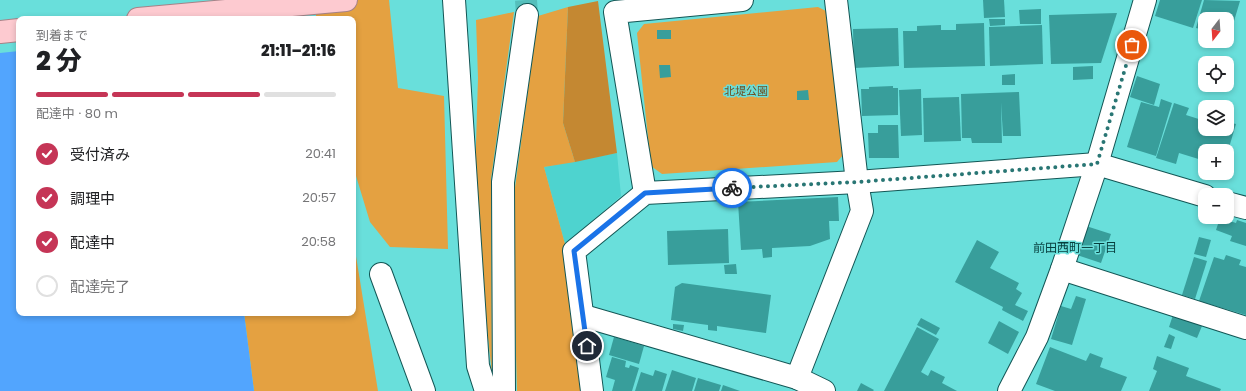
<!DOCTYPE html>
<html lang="ja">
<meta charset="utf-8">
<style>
body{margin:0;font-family:Poppins,"Noto Sans JP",sans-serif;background:#f6f6f6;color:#202124;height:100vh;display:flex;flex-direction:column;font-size:15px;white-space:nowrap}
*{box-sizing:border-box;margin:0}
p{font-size:13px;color:#757577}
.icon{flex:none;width:22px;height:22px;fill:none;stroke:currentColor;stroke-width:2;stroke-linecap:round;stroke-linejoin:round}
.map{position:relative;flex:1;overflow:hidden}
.sheet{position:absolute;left:16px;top:16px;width:340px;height:300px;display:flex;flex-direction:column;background:#fff;border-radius:8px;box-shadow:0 2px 6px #0003}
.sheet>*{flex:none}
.needle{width:26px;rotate:197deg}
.controls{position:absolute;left:1198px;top:12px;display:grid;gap:8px}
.controls a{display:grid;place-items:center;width:36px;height:36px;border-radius:8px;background:#fff;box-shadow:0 2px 6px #0003;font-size:20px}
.pin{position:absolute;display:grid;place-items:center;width:34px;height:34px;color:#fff;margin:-17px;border:2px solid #fff;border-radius:50%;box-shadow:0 1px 4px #0007}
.courier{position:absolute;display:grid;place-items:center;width:40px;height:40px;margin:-20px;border:3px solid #1a73e8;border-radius:50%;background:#fff;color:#222;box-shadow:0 1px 5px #0007}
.head em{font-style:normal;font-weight:800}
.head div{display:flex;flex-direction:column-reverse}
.head{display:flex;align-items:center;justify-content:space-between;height:68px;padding:0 20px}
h1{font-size:26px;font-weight:800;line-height:30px}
.bar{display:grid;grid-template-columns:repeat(4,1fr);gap:6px 4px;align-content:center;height:48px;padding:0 20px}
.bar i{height:5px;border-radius:3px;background:#e0e0e0}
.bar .active{background:#c53556}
.bar p{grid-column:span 4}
ol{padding:0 20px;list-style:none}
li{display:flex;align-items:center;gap:12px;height:44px}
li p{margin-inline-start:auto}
li .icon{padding:4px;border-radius:50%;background:#c53556;color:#fff;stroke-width:4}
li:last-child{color:#757577}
li i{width:22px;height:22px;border:2px solid #e0e0e0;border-radius:50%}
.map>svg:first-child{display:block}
.built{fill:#4ed3cf}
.green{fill:#e4a141}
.forest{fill:#c48832}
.water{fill:#52a5fe}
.pier{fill:#69dfdb}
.building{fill:#389e9b}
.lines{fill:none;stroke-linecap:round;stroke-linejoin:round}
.minor-tunnel{stroke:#55bfbb;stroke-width:22;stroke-dasharray:22 11;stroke-linecap:butt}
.minor-casing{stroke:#135655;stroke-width:24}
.major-casing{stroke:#a68287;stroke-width:24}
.minor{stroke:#fff;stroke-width:22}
.major{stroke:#fdcad0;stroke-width:22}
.done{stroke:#297674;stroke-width:4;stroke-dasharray:0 7.2}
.route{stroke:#1a73e8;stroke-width:5}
.labels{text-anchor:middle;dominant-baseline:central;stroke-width:3;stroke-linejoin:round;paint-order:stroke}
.park-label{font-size:11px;fill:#6e4e22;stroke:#69dfdb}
.neighbourhood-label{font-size:12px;fill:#063d3c;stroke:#69dfdb}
</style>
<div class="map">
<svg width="1246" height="391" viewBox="0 0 1246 391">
<rect width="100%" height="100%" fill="#69dfdb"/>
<path class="built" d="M617,153L621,196L565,244L544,167Z"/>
<g class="green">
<path d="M316,0H389L398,88L444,96L448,249L390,247L370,222L353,166V19H316Z"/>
<path d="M568,7L563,123L575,162L544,167L565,244L581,391H517L512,210L538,16Z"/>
<path d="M818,7L828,12L843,155L837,162L662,174L651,166L637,33L644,24Z"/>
<path d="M514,12L491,179L492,374L474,209L478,78L476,20Z"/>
<path d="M353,238L378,391H254L244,313H353Z"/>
</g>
<path class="forest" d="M598,1L617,153L575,162L563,123L568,7Z"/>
<path class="water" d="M0,0L19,19V313H244L254,391H0Z"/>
<path class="pier" d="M0,0H205L207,19H19V51L0,53Z"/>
<g class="building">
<path d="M983,0H1004L1005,17L984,18Z"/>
<path d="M1160,0H1202L1193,28L1155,16Z"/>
<path d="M1204,0L1240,1L1229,38L1227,37V19H1205V30L1196,28Z"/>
<path d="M1041,9V24H1020L1019,10Z"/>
<path d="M1117,13L1101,63L1051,64L1049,15Z"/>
<path d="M989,19H1005V25L990,26Z"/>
<path d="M984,23L985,66L904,68L903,31H917V26L941,25V30H956V24Z"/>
<path d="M1042,25L1043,64L990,66L989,27Z"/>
<path d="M898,28L899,66L854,68L853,29Z"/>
<rect x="657" y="30" width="14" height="9"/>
<path d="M659,65H670L671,77L660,78Z"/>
<path d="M1093,66V79L1073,80V67Z"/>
<path d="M1015,74V85H1002V75Z"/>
<path d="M1137,76L1160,84L1154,105L1130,97Z"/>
<path d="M893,86V88H898V115L862,116L861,89H869V87Z"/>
<path d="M921,89L922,135L901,136L899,90Z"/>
<path d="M808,90L809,100H797V91Z"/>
<path d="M1019,92L1021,136H1003L1001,102L1002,143H972L971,138H962L961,94Z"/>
<path d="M959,97L961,141L924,142L923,98Z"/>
<path d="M1161,99L1172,103L1156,156L1127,147L1141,102L1159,107Z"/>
<path d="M1174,103L1189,108L1186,115L1205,121V129H1227V122L1236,124L1228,151H1205V161L1179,153L1176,164L1156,158Z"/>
<path d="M878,125H898L899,158H869L868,133H878Z"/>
<path d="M838,197L839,221H829L830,239L810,246L772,248V257L763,258L762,249L741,250L738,202Z"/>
<path d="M1220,218L1236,223L1237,220L1246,223V246L1230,241L1232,236L1216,230Z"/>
<path d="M1086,226L1111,234L1101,263L1077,255Z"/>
<path d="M728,229L729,263L668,265L667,231Z"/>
<path d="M1199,237L1211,240L1206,257L1194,254Z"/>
<path d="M977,240L999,252L990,268L1019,283L1016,289L1022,293L1015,305L1028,311L1023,321L1002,310L1003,307L955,282Z"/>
<path d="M1226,255L1241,260L1239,265L1246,267V315L1199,301L1214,257L1224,260Z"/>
<path d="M1194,257L1207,261L1195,299L1182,295Z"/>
<path d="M736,264L737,274H725L724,265Z"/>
<path d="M682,283L771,295L766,333L717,326V331L708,330V325L671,320L675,287Z"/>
<path d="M1076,296L1086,299L1072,345L1051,339L1061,306L1071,309Z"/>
<path d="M1173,315L1202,326L1197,338L1169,327Z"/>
<path d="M921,318L940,328L936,335L917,325Z"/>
<path d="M999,321L1019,332L1008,354L988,343Z"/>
<path d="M673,324L684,325L683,331L673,329Z"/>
<path d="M917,327L939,339L921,372L928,376L931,370L945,377L942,383L957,391H884Z"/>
<path d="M1169,334L1175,337L1171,349L1164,347Z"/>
<path d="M614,337L644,346L639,364L609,355Z"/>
<path d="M1050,347L1086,361L1090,353L1103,358L1100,367L1127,377L1121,391H1055L1036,384Z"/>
<path d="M1157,356L1189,368L1186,376L1221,389L1220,391H1149L1157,371L1153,369Z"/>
<path d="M612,357L626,361L625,367L629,368L630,365L639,368L632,391H612L615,380L606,377Z"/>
<path d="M655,370L667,374L662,391H635L641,372L653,376Z"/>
<path d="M672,370L696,378L692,391H665Z"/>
<path d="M698,378L721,385L719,391H694Z"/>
<path d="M861,383L874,390L873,391H857Z"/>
<path d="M723,385L740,391H721Z"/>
</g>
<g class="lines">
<path class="minor-tunnel" d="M526,0L527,15"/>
<defs>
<g id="minor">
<path d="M454,0L478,366L486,391"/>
<path d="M645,193L615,12L742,0"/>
<path d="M1227,203L1246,208"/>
<path d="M1062,269L1246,328"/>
<path d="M381,274L424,391"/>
<path d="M584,316L797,378L824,391"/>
<path d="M797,378L862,211L857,182L836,0"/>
<path d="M504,391L503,182L527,15"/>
<path d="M592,391L574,251L645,193L857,182L1097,164L1205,196"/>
<path d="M1009,391L1037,337L1062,269L1097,164L1145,0"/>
</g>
<g id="major">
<path d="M138,19L346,0"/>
<path d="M0,32L19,30"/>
</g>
</defs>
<use href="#minor" class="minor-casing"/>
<use href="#major" class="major-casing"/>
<use href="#minor" class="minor"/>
<use href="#major" class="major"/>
</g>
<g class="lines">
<path class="done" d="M732,188L857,182L1097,164L1132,45"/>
<path class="route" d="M587,346L574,251L645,193L732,188"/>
</g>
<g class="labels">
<g class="park-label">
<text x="746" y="91">北堤公園</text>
</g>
<g class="neighbourhood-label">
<text x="1075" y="247">前田西町一丁目</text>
</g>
</g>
</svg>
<div class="controls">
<a><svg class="needle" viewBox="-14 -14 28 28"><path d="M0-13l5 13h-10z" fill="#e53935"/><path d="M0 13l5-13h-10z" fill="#757577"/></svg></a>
<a><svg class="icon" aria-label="locate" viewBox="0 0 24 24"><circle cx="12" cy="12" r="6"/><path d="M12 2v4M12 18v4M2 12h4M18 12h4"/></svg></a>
<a><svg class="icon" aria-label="layers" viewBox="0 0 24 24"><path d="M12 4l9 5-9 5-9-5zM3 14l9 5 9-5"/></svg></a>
<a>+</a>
<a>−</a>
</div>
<div class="pin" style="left:1132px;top:45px;background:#ea580c"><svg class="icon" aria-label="bag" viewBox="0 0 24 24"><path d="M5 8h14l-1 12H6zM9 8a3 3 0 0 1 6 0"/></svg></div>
<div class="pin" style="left:587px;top:346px;background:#1f2937"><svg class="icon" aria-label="home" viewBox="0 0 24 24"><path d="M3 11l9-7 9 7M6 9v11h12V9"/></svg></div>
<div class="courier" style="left:732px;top:188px"><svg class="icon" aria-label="bike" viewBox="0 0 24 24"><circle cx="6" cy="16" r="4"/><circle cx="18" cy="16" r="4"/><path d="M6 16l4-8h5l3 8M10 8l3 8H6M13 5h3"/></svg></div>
<section class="sheet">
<div class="head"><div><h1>2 分</h1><p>到着まで</p></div><em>21:11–21:16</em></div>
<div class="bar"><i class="active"></i><i class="active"></i><i class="active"></i><i></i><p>配達中 · 80 m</p></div>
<ol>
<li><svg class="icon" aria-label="check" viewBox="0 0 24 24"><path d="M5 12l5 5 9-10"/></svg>受付済み<p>20:41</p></li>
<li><svg class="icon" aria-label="check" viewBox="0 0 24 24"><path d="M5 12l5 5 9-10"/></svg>調理中<p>20:57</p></li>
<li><svg class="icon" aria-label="check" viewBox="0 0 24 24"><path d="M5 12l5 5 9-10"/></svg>配達中<p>20:58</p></li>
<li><i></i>配達完了</li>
</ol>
</section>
</div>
